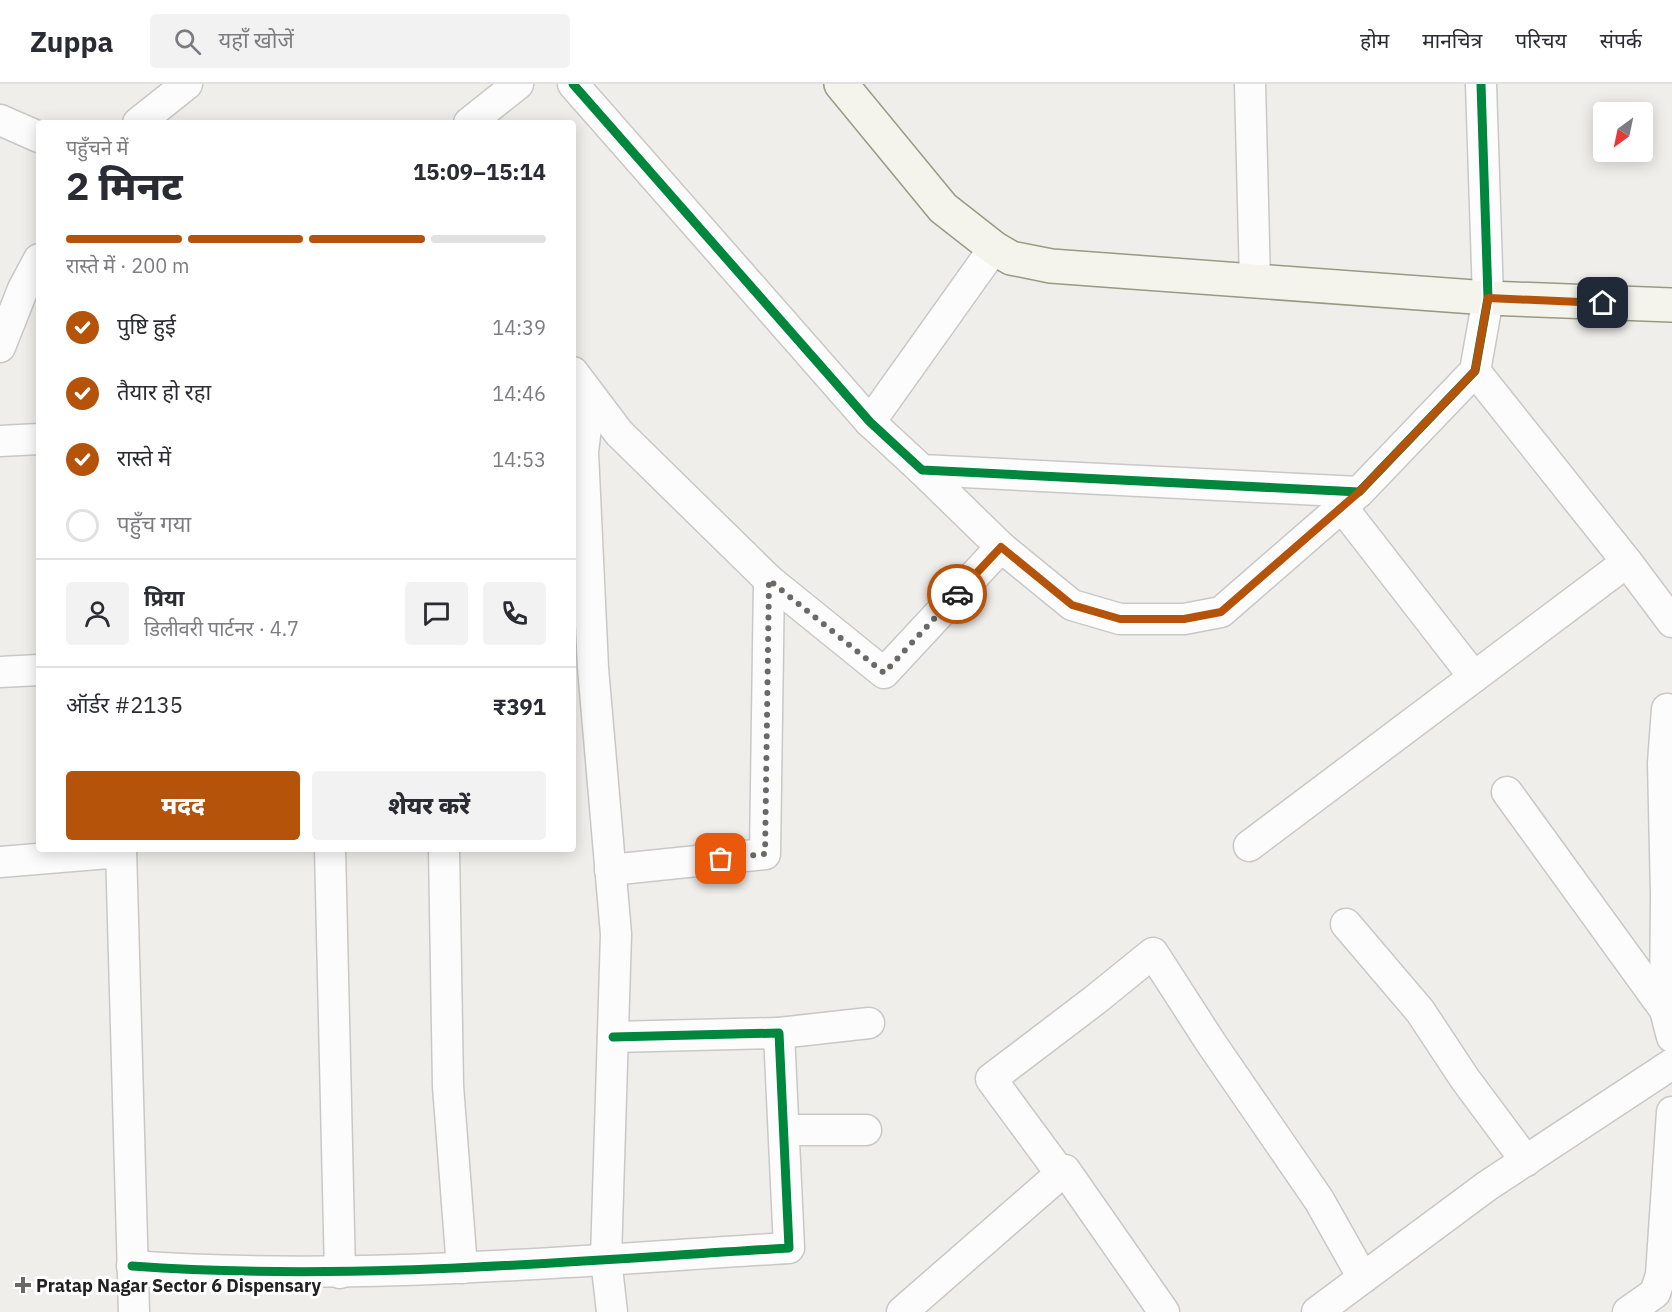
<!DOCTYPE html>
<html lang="hi">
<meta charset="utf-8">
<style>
body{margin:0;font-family:"IBM Plex Sans","Noto Sans Devanagari",sans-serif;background:#f2f2f3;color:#2b2b33;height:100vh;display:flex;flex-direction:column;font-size:22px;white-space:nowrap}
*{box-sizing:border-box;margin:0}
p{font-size:20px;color:#7c7c81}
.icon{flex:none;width:33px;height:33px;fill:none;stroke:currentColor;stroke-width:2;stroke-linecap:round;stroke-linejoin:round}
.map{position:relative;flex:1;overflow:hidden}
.details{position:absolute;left:36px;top:36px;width:540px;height:732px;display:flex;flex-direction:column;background:#fff;border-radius:6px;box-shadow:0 3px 15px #0003}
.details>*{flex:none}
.needle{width:39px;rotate:213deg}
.fabs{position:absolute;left:1593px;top:18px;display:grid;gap:12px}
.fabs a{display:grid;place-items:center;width:60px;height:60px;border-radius:6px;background:#fff;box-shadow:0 3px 15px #0003;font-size:30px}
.pin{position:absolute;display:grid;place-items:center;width:51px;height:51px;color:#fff;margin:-26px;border-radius:12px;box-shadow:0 3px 9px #0006}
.courier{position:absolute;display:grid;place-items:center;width:60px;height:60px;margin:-30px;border:4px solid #b45309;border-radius:50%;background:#fff;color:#222;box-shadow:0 2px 8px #0007}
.headline em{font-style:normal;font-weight:800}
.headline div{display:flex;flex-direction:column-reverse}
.headline{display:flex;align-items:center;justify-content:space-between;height:102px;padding:0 30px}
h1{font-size:39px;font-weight:800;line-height:45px}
.bar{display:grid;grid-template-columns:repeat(4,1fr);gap:9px 6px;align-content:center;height:72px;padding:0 30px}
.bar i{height:8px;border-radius:4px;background:#e1e1e2}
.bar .on{background:#b45309}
.bar p{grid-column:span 4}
.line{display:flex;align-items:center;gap:15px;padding:0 30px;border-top:2px solid #e1e1e2}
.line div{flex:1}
.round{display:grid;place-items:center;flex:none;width:63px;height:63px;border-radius:6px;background:#f2f2f3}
ol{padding:0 30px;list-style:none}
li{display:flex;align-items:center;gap:18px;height:66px}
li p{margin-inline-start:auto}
li .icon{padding:6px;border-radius:50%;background:#b45309;color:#fff;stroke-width:4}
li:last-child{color:#7c7c81}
li i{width:33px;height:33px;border:3px solid #e1e1e2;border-radius:50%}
.button{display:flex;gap:12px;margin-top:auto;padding:12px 30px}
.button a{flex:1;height:69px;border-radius:6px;background:#b45309;color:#fff;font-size:24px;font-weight:800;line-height:69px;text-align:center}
.button a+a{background:#f2f2f3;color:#2b2b33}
header{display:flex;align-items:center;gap:36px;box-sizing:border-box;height:84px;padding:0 30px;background:#fff;border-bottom:2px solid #e1e1e2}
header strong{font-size:28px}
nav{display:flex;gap:33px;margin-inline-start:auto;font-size:21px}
.search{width:420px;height:54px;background:#f2f2f3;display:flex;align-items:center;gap:15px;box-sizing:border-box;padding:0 21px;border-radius:6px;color:#7c7c81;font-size:22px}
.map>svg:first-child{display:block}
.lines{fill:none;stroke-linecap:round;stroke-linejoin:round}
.street-casing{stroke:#c9c8c7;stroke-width:33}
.secondary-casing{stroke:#999a82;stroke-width:36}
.street{stroke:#fdfcfc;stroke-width:30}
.secondary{stroke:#f4f4ed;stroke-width:33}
.cycleway-casing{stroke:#fff;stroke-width:13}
.cycleway{stroke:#00873e;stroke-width:9}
.done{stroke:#6a6968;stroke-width:6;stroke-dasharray:0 10.8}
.route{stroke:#b45309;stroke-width:8}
.poi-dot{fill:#6a6968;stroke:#fff;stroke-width:2}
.labels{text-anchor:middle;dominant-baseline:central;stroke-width:6;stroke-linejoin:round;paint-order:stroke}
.poi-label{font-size:18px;font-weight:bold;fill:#222;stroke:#fff;text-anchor:start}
</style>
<header>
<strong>Zuppa</strong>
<div class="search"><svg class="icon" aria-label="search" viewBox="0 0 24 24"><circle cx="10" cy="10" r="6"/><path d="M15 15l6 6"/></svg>यहाँ खोजें</div>
<nav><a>होम</a><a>मानचित्र</a><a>परिचय</a><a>संपर्क</a></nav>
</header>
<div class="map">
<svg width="1672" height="1228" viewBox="0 0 1672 1228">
<rect width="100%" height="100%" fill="#f0eeeb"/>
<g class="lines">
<defs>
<g id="street">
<path d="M573,0L870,338L922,386L1359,408L1475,287L1488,214L1481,0"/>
<path d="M1250,0L1255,197"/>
<path d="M0,36L39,53"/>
<path d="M138,39L187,0"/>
<path d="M469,39L518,0"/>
<path d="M0,263L23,205L39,175"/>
<path d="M1475,287L1627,478"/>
<path d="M573,288L619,349L769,496L884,589L1001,463L1072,521L1120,535H1184L1221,528L1359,408"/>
<path d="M590,311L583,368L593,584L616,850L606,1175L612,1228"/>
<path d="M870,338L994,164"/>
<path d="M0,357L39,355"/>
<path d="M922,386L1001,463"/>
<path d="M1342,423L1474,593"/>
<path d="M0,588L39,586"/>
<path d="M1507,708L1665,926L1672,953"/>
<path d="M1249,762L1627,478L1672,538"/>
<path d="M121,765L134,1228"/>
<path d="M330,765L340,1189"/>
<path d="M444,765L448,1002L462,1184"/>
<path d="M0,778L121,768"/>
<path d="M610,786L765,770L769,496"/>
<path d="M1346,840L1420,927L1465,995L1526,1077"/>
<path d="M1665,926L1666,811L1663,679L1667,625"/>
<path d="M779,949L869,939"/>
<path d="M784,1046H866"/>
<path d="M1061,1090L991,995L1095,916L1153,869L1211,959L1319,1116L1363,1194"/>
<path d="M132,1182C351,1198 570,1177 789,1164L779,949L613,953"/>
<path d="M902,1228L1065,1086L1164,1228"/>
<path d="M1317,1228L1487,1102L1672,980"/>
<path d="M1628,1228L1655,1209L1661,1191L1672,1028"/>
</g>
<path id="secondary" d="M841,0L943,124L994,164L1011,174L1051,182L1132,188L1488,214L1672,221"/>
</defs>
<use href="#street" class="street-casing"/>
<use href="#secondary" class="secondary-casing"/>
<use href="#street" class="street"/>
<use href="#secondary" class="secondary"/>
<defs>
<g id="cycleway">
<path d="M573,0L870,338L922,386L1359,408L1475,287L1488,214L1481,0"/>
<path d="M132,1182C351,1198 570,1177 789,1164L779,949L613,953"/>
</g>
</defs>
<use href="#cycleway" class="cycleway-casing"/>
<use href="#cycleway" class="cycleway"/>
</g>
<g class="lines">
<path class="done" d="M721,775L765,770L769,496L884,589L957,510"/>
<path class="route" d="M957,510L1001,463L1072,521L1120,535H1184L1221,528L1359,408L1475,287L1488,214L1603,219"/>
</g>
<path class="poi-dot" d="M20 1192h6v6h6v6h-6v6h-6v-6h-6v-6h6z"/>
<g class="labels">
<g class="poi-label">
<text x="36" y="1201">Pratap Nagar Sector 6 Dispensary</text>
</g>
</g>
</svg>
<div class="fabs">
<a><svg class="needle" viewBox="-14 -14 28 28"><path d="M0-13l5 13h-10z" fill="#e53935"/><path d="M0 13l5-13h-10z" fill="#7c7c81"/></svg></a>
</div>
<div class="pin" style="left:721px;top:775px;background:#ea580c"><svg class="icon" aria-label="bag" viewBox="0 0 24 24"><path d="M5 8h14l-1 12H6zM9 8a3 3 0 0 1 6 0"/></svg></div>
<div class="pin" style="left:1603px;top:219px;background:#1f2937"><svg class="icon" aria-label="home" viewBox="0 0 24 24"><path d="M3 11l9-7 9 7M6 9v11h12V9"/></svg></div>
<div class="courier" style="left:957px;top:510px"><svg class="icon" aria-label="car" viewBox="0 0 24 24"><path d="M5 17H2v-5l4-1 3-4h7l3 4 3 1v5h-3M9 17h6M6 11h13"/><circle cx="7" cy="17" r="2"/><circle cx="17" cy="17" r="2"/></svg></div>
<section class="details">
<div class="headline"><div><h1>2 मिनट</h1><p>पहुँचने में</p></div><em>15:09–15:14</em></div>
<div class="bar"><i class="on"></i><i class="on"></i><i class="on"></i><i></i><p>रास्ते में · 200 m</p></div>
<ol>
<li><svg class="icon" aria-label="check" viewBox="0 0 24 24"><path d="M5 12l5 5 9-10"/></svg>पुष्टि हुई<p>14:39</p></li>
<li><svg class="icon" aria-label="check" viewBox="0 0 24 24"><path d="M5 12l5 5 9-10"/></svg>तैयार हो रहा<p>14:46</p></li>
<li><svg class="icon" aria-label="check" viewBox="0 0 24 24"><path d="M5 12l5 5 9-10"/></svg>रास्ते में<p>14:53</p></li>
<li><i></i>पहुँच गया</li>
</ol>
<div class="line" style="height:108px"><a class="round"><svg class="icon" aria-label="person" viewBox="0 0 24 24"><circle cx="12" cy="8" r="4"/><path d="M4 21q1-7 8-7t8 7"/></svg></a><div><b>प्रिया</b><p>डिलीवरी पार्टनर · 4.7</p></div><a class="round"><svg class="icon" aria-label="chat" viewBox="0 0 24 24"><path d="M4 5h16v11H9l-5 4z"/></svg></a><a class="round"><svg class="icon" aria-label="phone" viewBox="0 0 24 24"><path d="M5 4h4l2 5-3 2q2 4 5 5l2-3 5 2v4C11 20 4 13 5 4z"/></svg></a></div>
<div class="line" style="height:78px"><div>ऑर्डर #2135</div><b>₹391</b></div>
<div class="button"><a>मदद</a><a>शेयर करें</a></div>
</section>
</div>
